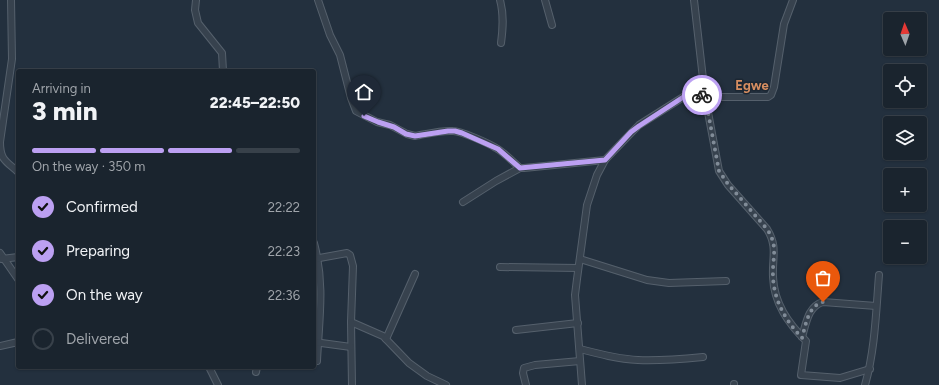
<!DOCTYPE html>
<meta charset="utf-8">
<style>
body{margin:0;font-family:Figtree,sans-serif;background:#27303a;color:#f1f3f6;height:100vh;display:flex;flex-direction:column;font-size:15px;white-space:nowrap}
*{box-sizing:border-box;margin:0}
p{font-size:13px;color:#9fa4aa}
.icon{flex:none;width:22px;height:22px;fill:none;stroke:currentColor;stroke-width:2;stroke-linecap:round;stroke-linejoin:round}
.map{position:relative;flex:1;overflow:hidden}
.sheet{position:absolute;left:16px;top:69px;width:300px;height:300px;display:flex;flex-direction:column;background:#1a242e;border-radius:4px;box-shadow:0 1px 3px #0004,0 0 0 1px #38414a}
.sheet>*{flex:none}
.needle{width:26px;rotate:358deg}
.controls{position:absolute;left:883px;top:12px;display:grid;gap:8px}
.controls a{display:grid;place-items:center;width:44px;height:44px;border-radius:4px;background:#1a242e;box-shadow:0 1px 3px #0004,0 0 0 1px #38414a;font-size:20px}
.pin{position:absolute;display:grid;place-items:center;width:34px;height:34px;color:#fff;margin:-41px -17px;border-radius:50% 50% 50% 0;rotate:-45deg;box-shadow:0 0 4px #0007}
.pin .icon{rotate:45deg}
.courier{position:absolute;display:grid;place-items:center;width:40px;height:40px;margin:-20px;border:3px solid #bca0f2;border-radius:50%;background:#fff;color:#222;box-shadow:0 1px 5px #0007}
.head em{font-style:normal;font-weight:800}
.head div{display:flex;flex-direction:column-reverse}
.head{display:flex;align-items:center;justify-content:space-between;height:68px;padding:0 16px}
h1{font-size:26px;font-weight:800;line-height:30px}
.bar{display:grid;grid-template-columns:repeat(4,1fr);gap:6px 4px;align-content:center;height:48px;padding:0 16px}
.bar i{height:5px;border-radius:3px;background:#38414a}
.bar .on{background:#bca0f2}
.bar p{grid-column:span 4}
ol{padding:0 16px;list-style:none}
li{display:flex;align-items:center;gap:12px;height:44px}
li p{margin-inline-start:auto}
li .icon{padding:4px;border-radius:50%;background:#bca0f2;color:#111;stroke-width:4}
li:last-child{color:#9fa4aa}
li i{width:22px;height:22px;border:2px solid #38414a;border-radius:50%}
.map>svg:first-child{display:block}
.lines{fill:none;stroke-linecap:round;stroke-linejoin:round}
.minor-casing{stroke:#55606c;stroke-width:8}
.minor{stroke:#37424e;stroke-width:6}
.done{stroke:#818c98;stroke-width:4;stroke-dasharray:0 7.2}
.route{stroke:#bca0f2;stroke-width:5}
.labels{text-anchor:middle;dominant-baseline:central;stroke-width:3;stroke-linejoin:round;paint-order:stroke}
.quarter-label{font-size:13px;font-weight:bold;fill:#d68e61;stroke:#1c2733}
</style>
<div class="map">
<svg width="939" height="385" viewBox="0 0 939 385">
<rect width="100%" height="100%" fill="#23303e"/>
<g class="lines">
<defs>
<g id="minor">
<path d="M11,0L12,59L0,142C0,160 6,161 18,172"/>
<path d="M196,0L195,10L198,23L222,53L223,71"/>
<path d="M318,0L330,35L340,55L351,98L356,111L377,122L390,125L407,134L415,136C427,134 441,130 453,131C461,131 488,143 496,148C505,153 512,161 520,168H524L605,160L631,133L639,125L688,94C697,92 702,96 710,97H768L771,95L774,87L784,24L793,0"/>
<path d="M500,0C504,15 503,28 501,43"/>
<path d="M545,0L552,25"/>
<path d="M694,0L705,96L719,171L728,185L767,229C778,247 772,257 773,277C774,303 788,323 806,341L801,375L840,378L870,369"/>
<path d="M463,202L496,181L520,168"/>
<path d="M314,243C325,285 319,319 317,361"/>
<path d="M0,253L18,279"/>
<path d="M2,259L18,257"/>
<path d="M314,259L347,253L350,255L353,266L351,322L383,336L409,363L427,376L446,385"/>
<path d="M580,259L647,280L669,283L726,281"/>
<path d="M500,267L578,268"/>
<path d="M351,322L352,385"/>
<path d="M516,330L578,323"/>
<path d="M802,337C806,324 808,306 823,302L876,306"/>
<path d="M386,339L415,274"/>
<path d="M314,342L351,347"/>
<path d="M0,346L18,342"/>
<path d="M580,349C599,354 618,359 638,360C660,361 682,359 703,357"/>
<path d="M209,367L218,385"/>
<path d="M256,372L257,367"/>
<path d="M526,385L523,373L524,368L535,365L580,361"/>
<path d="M582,385L575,295L577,279L587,205L597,175L605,160"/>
<path d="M734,385V384"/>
<path d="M865,385C875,350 876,312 879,275"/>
</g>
</defs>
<use href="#minor" class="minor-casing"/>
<use href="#minor" class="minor"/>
</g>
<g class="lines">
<path class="done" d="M702,95L705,96L719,171L728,184L767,229C779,247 772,257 773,277C774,301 786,321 802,338C806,324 808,306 823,302"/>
<path class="route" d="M364,116L378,122L394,127L406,134L415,136L448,131H455L462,133L498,149L520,168L605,160L631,132L639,126L688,94L696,93L702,95"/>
</g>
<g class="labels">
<g class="quarter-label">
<text x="752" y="85">Egwe</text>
</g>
</g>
</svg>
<div class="controls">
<a><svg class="needle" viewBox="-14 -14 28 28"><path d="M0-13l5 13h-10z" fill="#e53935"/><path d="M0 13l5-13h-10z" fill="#9fa4aa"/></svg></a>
<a><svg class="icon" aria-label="locate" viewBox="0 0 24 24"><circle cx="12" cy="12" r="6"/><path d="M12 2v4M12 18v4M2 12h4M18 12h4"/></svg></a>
<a><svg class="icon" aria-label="layers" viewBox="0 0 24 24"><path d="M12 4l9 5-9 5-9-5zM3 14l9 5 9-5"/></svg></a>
<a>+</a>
<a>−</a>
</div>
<div class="pin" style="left:823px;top:302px;background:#ea580c"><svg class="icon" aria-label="bag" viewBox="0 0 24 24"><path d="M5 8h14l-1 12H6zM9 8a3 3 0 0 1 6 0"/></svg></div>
<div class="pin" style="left:364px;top:116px;background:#1f2937"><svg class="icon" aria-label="home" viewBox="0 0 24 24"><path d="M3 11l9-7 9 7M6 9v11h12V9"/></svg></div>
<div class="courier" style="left:702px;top:95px"><svg class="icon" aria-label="bike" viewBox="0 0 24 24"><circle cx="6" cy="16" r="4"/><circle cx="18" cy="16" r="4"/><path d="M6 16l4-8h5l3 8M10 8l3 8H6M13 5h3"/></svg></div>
<section class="sheet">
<div class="head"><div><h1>3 min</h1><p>Arriving in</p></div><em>22:45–22:50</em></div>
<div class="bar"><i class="on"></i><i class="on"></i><i class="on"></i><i></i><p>On the way · 350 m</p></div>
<ol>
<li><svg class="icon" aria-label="check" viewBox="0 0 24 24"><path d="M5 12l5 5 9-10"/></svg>Confirmed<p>22:22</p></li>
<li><svg class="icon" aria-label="check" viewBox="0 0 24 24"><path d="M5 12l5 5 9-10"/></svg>Preparing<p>22:23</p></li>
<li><svg class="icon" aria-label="check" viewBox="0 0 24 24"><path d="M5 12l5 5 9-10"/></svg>On the way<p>22:36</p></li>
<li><i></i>Delivered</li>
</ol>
</section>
</div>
